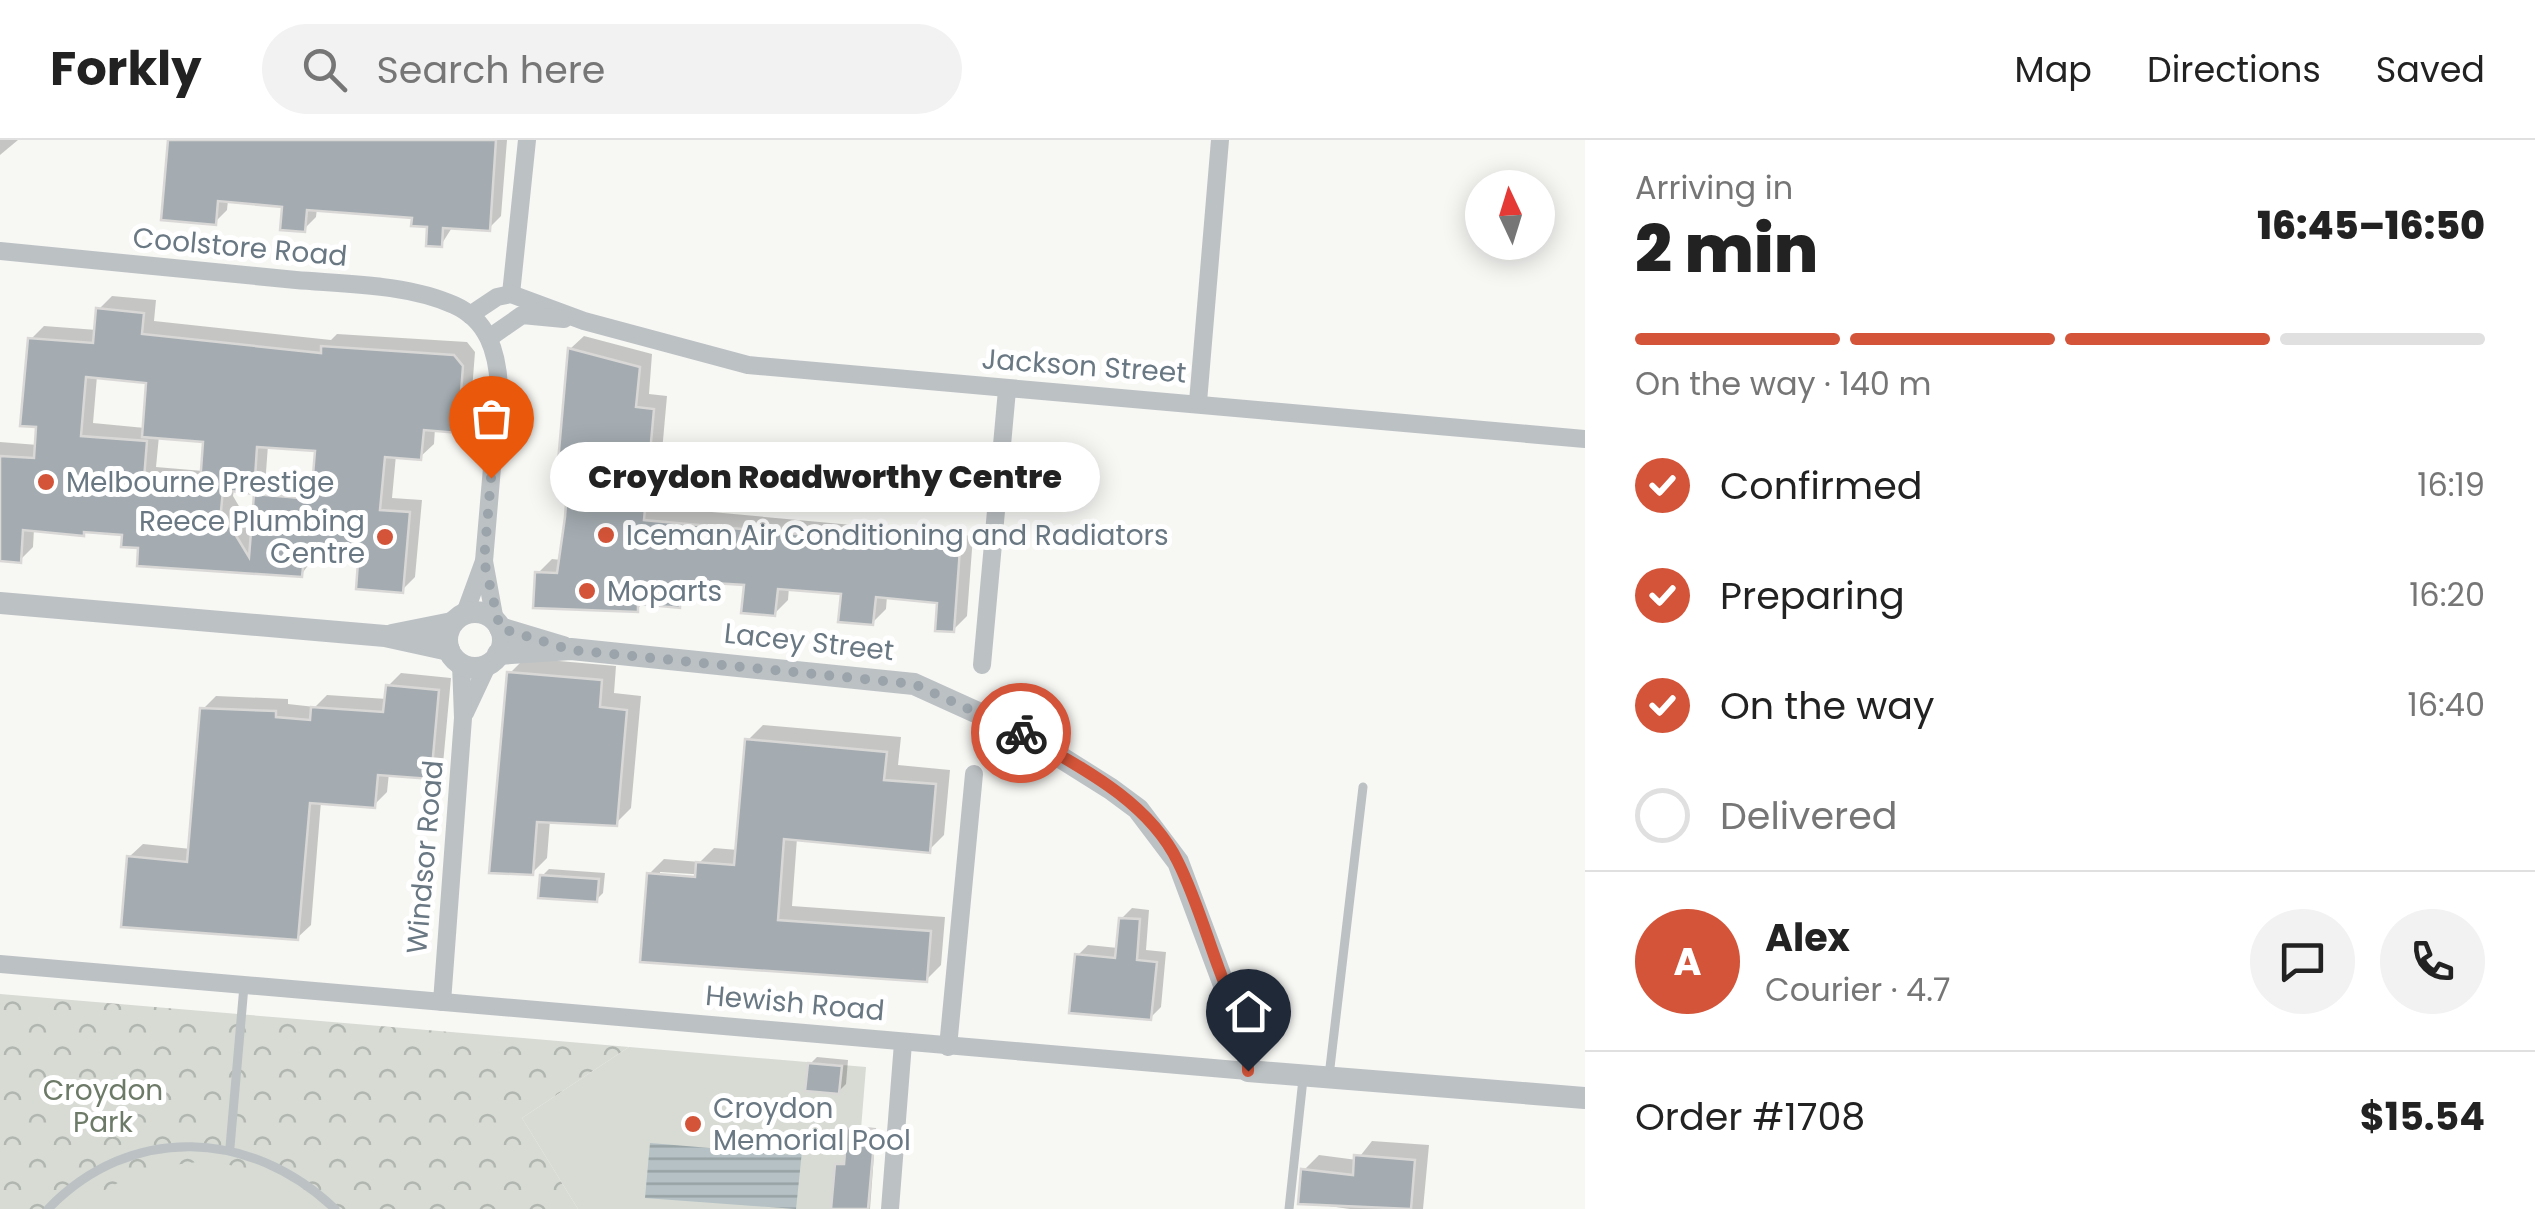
<!DOCTYPE html>
<meta charset="utf-8">
<style>
body{margin:0;font-family:Poppins,sans-serif;background:#f2f2f2;color:#222;height:100vh;display:flex;flex-direction:column;font-size:38px;white-space:nowrap}
*{box-sizing:border-box;margin:0}
p{font-size:32px;color:#767676}
.icon{flex:none;width:55px;height:55px;fill:none;stroke:currentColor;stroke-width:2;stroke-linecap:round;stroke-linejoin:round}
.map{position:relative;flex:1;overflow:hidden}
.details{display:flex;flex-direction:column;background:#fff;width:950px}
.details>*{flex:none}
.needle{width:65px;rotate:356deg}
.tools{position:absolute;left:1465px;top:30px;display:grid;gap:20px}
.tools a{display:grid;place-items:center;width:90px;height:90px;border-radius:50%;background:#fff;box-shadow:0 5px 25px #0003;font-size:50px}
.pin{position:absolute;display:grid;place-items:center;width:85px;height:85px;color:#fff;margin:-102px -42px;border-radius:50% 50% 50% 0;rotate:-45deg;box-shadow:0 0 10px #0007}
.pin .icon{rotate:45deg}
.courier{position:absolute;display:grid;place-items:center;width:100px;height:100px;margin:-50px;border:8px solid #d35438;border-radius:50%;background:#fff;color:#222;box-shadow:0 2px 12px #0007}
.bubble{position:absolute;height:70px;border-radius:35px;background:#fff;box-shadow:0 5px 25px #0003;font-size:32px;font-weight:800;line-height:70px;text-align:center}
.head em{font-style:normal;font-weight:800}
.head div{display:flex;flex-direction:column-reverse}
.head{display:flex;align-items:center;justify-content:space-between;height:170px;padding:0 50px}
h1{font-size:65px;font-weight:800;line-height:75px}
.bar{display:grid;grid-template-columns:repeat(4,1fr);gap:15px 10px;align-content:center;height:120px;padding:0 50px}
.bar i{height:12px;border-radius:8px;background:#e0e0e0}
.bar .on{background:#d35438}
.bar p{grid-column:span 4}
.line{display:flex;align-items:center;gap:25px;padding:0 50px;border-top:2px solid #e0e0e0}
.line div{flex:1}
.round{display:grid;place-items:center;flex:none;width:105px;height:105px;border-radius:52px;background:#f2f2f2}
ol{padding:0 50px;list-style:none}
li{display:flex;align-items:center;gap:30px;height:110px}
li p{margin-inline-start:auto}
li .icon{padding:10px;border-radius:50%;background:#d35438;color:#fff;stroke-width:4}
li:last-child{color:#767676}
li i{width:55px;height:55px;border:5px solid #e0e0e0;border-radius:50%}
header{display:flex;align-items:center;gap:60px;box-sizing:border-box;height:140px;padding:0 50px;background:#fff;border-bottom:2px solid #e0e0e0}
header strong{font-size:48px}
nav{display:flex;gap:55px;margin-inline-start:auto;font-size:35px}
.search{width:700px;height:90px;background:#f2f2f2;display:flex;align-items:center;gap:25px;box-sizing:border-box;padding:0 35px;border-radius:55px;color:#767676;font-size:38px}
main{display:flex;flex:1;min-height:0}
.map>svg:first-child{display:block}
.forest{fill:url(#forest-crowns)}
.pitch{fill:#d7dbd4}
.water{fill:url(#water-rules)}
.shadow{fill:#0003;fill-rule:evenodd}
.building{fill:#a4acb1;stroke:#d9d8d7;stroke-width:2.5;fill-rule:evenodd}
.lines{fill:none;stroke-linecap:round;stroke-linejoin:round}
.service{stroke:#bcc1c4;stroke-width:9}
.minor{stroke:#bcc1c4;stroke-width:18}
.tertiary{stroke:#bcc1c4;stroke-width:22}
.done{stroke:#9ba4ab;stroke-width:10;stroke-dasharray:0 18}
.route{stroke:#d35438;stroke-width:12}
.poi-dot{fill:#d35438;stroke:#fff;stroke-width:4}
.labels{text-anchor:middle;dominant-baseline:central;stroke-width:10;stroke-linejoin:round;paint-order:stroke}
.street-label{font-size:28px;fill:#697883;stroke:#fff}
.poi-label{font-size:28px;fill:#697883;stroke:#fff;text-anchor:start}
.park-label{font-size:28px;fill:#6c7a67;stroke:#fff}
</style>
<header>
<strong>Forkly</strong>
<div class="search"><svg class="icon" aria-label="search" viewBox="0 0 24 24"><circle cx="10" cy="10" r="6"/><path d="M15 15l6 6"/></svg>Search here</div>
<nav><a>Map</a><a>Directions</a><a>Saved</a></nav>
</header>
<main>
<div class="map">
<svg width="1585" height="1069" viewBox="0 0 1585 1069">
<defs>
<pattern id="forest-crowns" width="20" height="18" patternUnits="userSpaceOnUse" patternTransform="scale(2.5)"><rect width="20" height="18" fill="#d7dbd4"/><path d="M2 6a3 3 0 1 1 6 0M12 15a3 3 0 1 1 6 0" fill="none" stroke="#b2b6b1"/></pattern>
<pattern id="water-rules" width="6" height="5" patternUnits="userSpaceOnUse" patternTransform="scale(2.5)"><rect width="6" height="5" fill="#b5c1c5"/><path d="M0 2.5h6" fill="none" stroke="#97a2a5"/></pattern>
</defs>
<rect width="100%" height="100%" fill="#f7f7f4"/>
<path class="forest" d="M0,854L629,907L522,978L578,1069H0Z"/>
<g class="pitch">
<path d="M629,907L866,927L861,989L875,990L868,1069H578L522,978Z"/>
<path d="M218,1021L286,1044L319,1069H77C120,1035 164,1022 218,1021Z"/>
</g>
<path class="water" d="M650,1003L794,1015L802,1011L796,1069L645,1058Z"/>
<g class="shadow">
<path d="M0,0H18L0,15Z"/>
<path d="M170,0H507L501,76L489,88L453,86L441,105L430,84L414,76L317,68L316,77L304,89L285,65L228,60L227,70L215,82Z"/>
<path d="M112,156L156,160L154,181L331,200L337,194L467,202L475,212L470,277L457,290L435,288L434,304L420,317L396,315L392,358L422,360L415,437L402,450L360,420L315,416L301,435L141,406L124,393L87,389L83,393L34,389L33,407L20,420L0,419V302L38,305L31,199L44,186L97,190L99,169ZM97,236L149,241L145,288L93,283ZM159,296L206,299L203,331L156,327ZM268,305L318,309L314,346L270,341L265,346ZM257,347L253,390L233,356L234,349L253,351Z"/>
<path d="M584,196L652,214L649,254L667,256L657,367L973,396L967,476L953,490L940,461L887,456L886,469L872,483L844,452L789,447L788,460L774,474L747,443L693,439V451L679,465L644,462L637,469L538,433L552,419L561,420L572,321L570,209Z"/>
<path d="M525,518L616,526L614,553L641,556L631,668L616,683L550,680L547,718L532,733L510,533Z"/>
<path d="M401,533L451,538L443,624L430,637L389,633L387,652L374,665L321,661L311,785L297,798L129,717L143,704L191,709L203,569L216,556L288,559V564L315,567L327,555L387,559L388,546Z"/>
<path d="M763,585L901,597L898,625L950,630L944,695L929,710L797,698L792,766L945,777L941,825L926,840L649,734L664,719L700,722L714,708L738,710L748,600ZM660,732L708,735L707,740L660,737Z"/>
<path d="M549,729L605,733L603,753L596,760L542,736Z"/>
<path d="M1132,768L1149,770L1146,810L1166,812L1161,867L1150,878L1077,816L1088,805L1118,808L1121,779Z"/>
<path d="M817,917L848,920L846,944L839,951L810,924Z"/>
<path d="M852,986L876,988L870,1069H834L837,1025L847,1023Z"/>
<path d="M1372,1001L1429,1005L1423,1069H1350L1300,1062L1304,1030L1319,1015L1357,1020Z"/>
</g>
<g class="building">
<path d="M168,0H496L490,91L443,88L442,107L426,106L427,87L411,86L412,78L307,70L305,92L280,90L282,67L218,61L216,85L161,80Z"/>
<path d="M96,168L144,173L142,194L321,213V206L454,215L463,226L458,293L424,290L421,320L385,317L380,370L410,372L403,453L356,449L358,422L304,417L302,437L137,426L138,408L121,407L122,395L84,392V396L23,390L21,423L0,421V316L34,318L36,287L20,286L28,198L93,203ZM86,237L146,243L142,297L203,302L200,344L144,339L147,301L81,296ZM257,307L315,311L311,359L254,354L249,417L221,371L223,350L254,354Z"/>
<path d="M568,208L640,227L636,267L654,269L644,380L960,409L954,492L935,491L937,463L876,457L873,485L838,482L841,454L778,449L775,476L741,473L744,445L681,441L680,468L638,464V472L533,468L535,432L557,433L565,377L569,323L558,322Z"/>
<path d="M507,532L602,540L600,567L627,570L617,686L537,682L533,735L489,733Z"/>
<path d="M386,545L439,550L431,639L378,635L375,668L310,663L298,800L121,787L127,716L187,722L200,568L276,571V577L310,580L311,567L383,572Z"/>
<path d="M745,599L887,612L884,640L936,644L930,713L784,699L778,780L931,791L927,842L640,822L647,733L695,737L696,722L734,725Z"/>
<path d="M540,735L599,739L597,762L538,758Z"/>
<path d="M1119,778L1140,779L1137,820L1157,822L1151,880L1069,873L1075,814L1115,818Z"/>
<path d="M808,923L842,926L839,954L805,951Z"/>
<path d="M847,988L875,990L868,1069H831L835,1024H844Z"/>
<path d="M1354,1015L1415,1020L1411,1069L1298,1064L1301,1029L1353,1035Z"/>
</g>
<g class="lines">
<g class="service">
<path d="M1329,936L1363,647"/>
<path d="M230,1007L244,846"/>
<path d="M48,1069C131,983 251,989 335,1069"/>
<path d="M1289,1069L1303,939"/>
</g>
<g class="minor">
<path d="M0,111C99,121 197,130 296,140C345,144 408,144 454,165C488,180 497,212 499,246L484,421L465,473"/>
<path d="M511,154L527,0"/>
<path d="M470,175L497,157L511,154L584,181L748,225L1585,299"/>
<path d="M489,198L522,175L564,179"/>
<path d="M1198,262L1220,0"/>
<path d="M484,421L495,481"/>
<path d="M982,525L1007,250"/>
<path d="M465,573L488,524"/>
<path d="M0,824L1248,931"/>
<path d="M442,862L463,578L461,523"/>
<path d="M948,907L974,634"/>
<path d="M890,1069L903,903"/>
</g>
<g class="tertiary">
<path d="M0,463L385,496L449,510"/>
<circle cx="475" cy="500" r="28"/>
<path d="M500,488L563,507"/>
<path d="M392,495L452,483"/>
<path d="M498,514L571,509L914,544L1022,593L1111,649L1138,669L1178,722L1249,912L1248,931L1585,958"/>
</g>
</g>
<g class="lines">
<path class="done" d="M491,338L484,421L500,488L571,510L914,544L1021,593"/>
<path class="route" d="M1021,593C1078,626 1148,660 1178,722C1195,756 1206,794 1219,829C1231,862 1249,897 1248,931"/>
</g>
<g class="poi-dot">
<circle cx="46" cy="342" r="10"/>
<circle cx="606" cy="395" r="10"/>
<circle cx="385" cy="397" r="10"/>
<circle cx="587" cy="451" r="10"/>
<circle cx="693" cy="984" r="10"/>
</g>
<g class="labels">
<g class="street-label">
<text transform="translate(240 107) rotate(5)">Coolstore Road</text>
<text transform="translate(1084 226) rotate(4)">Jackson Street</text>
<text transform="translate(809 502) rotate(6)">Lacey Street</text>
<text transform="translate(425 717) rotate(-85)">Windsor Road</text>
<text transform="translate(795 863) rotate(5)">Hewish Road</text>
</g>
<g class="poi-label">
<text x="66" y="342">Melbourne Prestige</text>
<text x="365" y="381" text-anchor="end">Reece Plumbing<tspan x="365" dy="32">Centre</tspan></text>
<text x="626" y="395">Iceman Air Conditioning and Radiators</text>
<text x="607" y="451">Moparts</text>
<text x="713" y="968">Croydon<tspan x="713" dy="32">Memorial Pool</tspan></text>
</g>
<g class="park-label">
<text x="103" y="950">Croydon<tspan x="103" dy="32">Park</tspan></text>
</g>
</g>
</svg>
<div class="tools">
<a><svg class="needle" viewBox="-14 -14 28 28"><path d="M0-13l5 13h-10z" fill="#e53935"/><path d="M0 13l5-13h-10z" fill="#767676"/></svg></a>
</div>
<div class="pin" style="left:491px;top:338px;background:#ea580c"><svg class="icon" aria-label="bag" viewBox="0 0 24 24"><path d="M5 8h14l-1 12H6zM9 8a3 3 0 0 1 6 0"/></svg></div>
<div class="pin" style="left:1248px;top:931px;background:#1f2937"><svg class="icon" aria-label="home" viewBox="0 0 24 24"><path d="M3 11l9-7 9 7M6 9v11h12V9"/></svg></div>
<div class="courier" style="left:1021px;top:593px"><svg class="icon" aria-label="bike" viewBox="0 0 24 24"><circle cx="6" cy="16" r="4"/><circle cx="18" cy="16" r="4"/><path d="M6 16l4-8h5l3 8M10 8l3 8H6M13 5h3"/></svg></div>
<div class="bubble" style="left:550px;top:302px;width:550px">Croydon Roadworthy Centre</div>
</div>
<section class="details">
<div class="head"><div><h1>2 min</h1><p>Arriving in</p></div><em>16:45–16:50</em></div>
<div class="bar"><i class="on"></i><i class="on"></i><i class="on"></i><i></i><p>On the way · 140 m</p></div>
<ol>
<li><svg class="icon" aria-label="check" viewBox="0 0 24 24"><path d="M5 12l5 5 9-10"/></svg>Confirmed<p>16:19</p></li>
<li><svg class="icon" aria-label="check" viewBox="0 0 24 24"><path d="M5 12l5 5 9-10"/></svg>Preparing<p>16:20</p></li>
<li><svg class="icon" aria-label="check" viewBox="0 0 24 24"><path d="M5 12l5 5 9-10"/></svg>On the way<p>16:40</p></li>
<li><i></i>Delivered</li>
</ol>
<div class="line" style="height:180px"><b class="round" style="background:#d35438;color:#fff">A</b><div><b>Alex</b><p>Courier · 4.7</p></div><a class="round"><svg class="icon" aria-label="chat" viewBox="0 0 24 24"><path d="M4 5h16v11H9l-5 4z"/></svg></a><a class="round"><svg class="icon" aria-label="phone" viewBox="0 0 24 24"><path d="M5 4h4l2 5-3 2q2 4 5 5l2-3 5 2v4C11 20 4 13 5 4z"/></svg></a></div>
<div class="line" style="height:130px"><div>Order #1708</div><b>$15.54</b></div>
</section>
</main>
